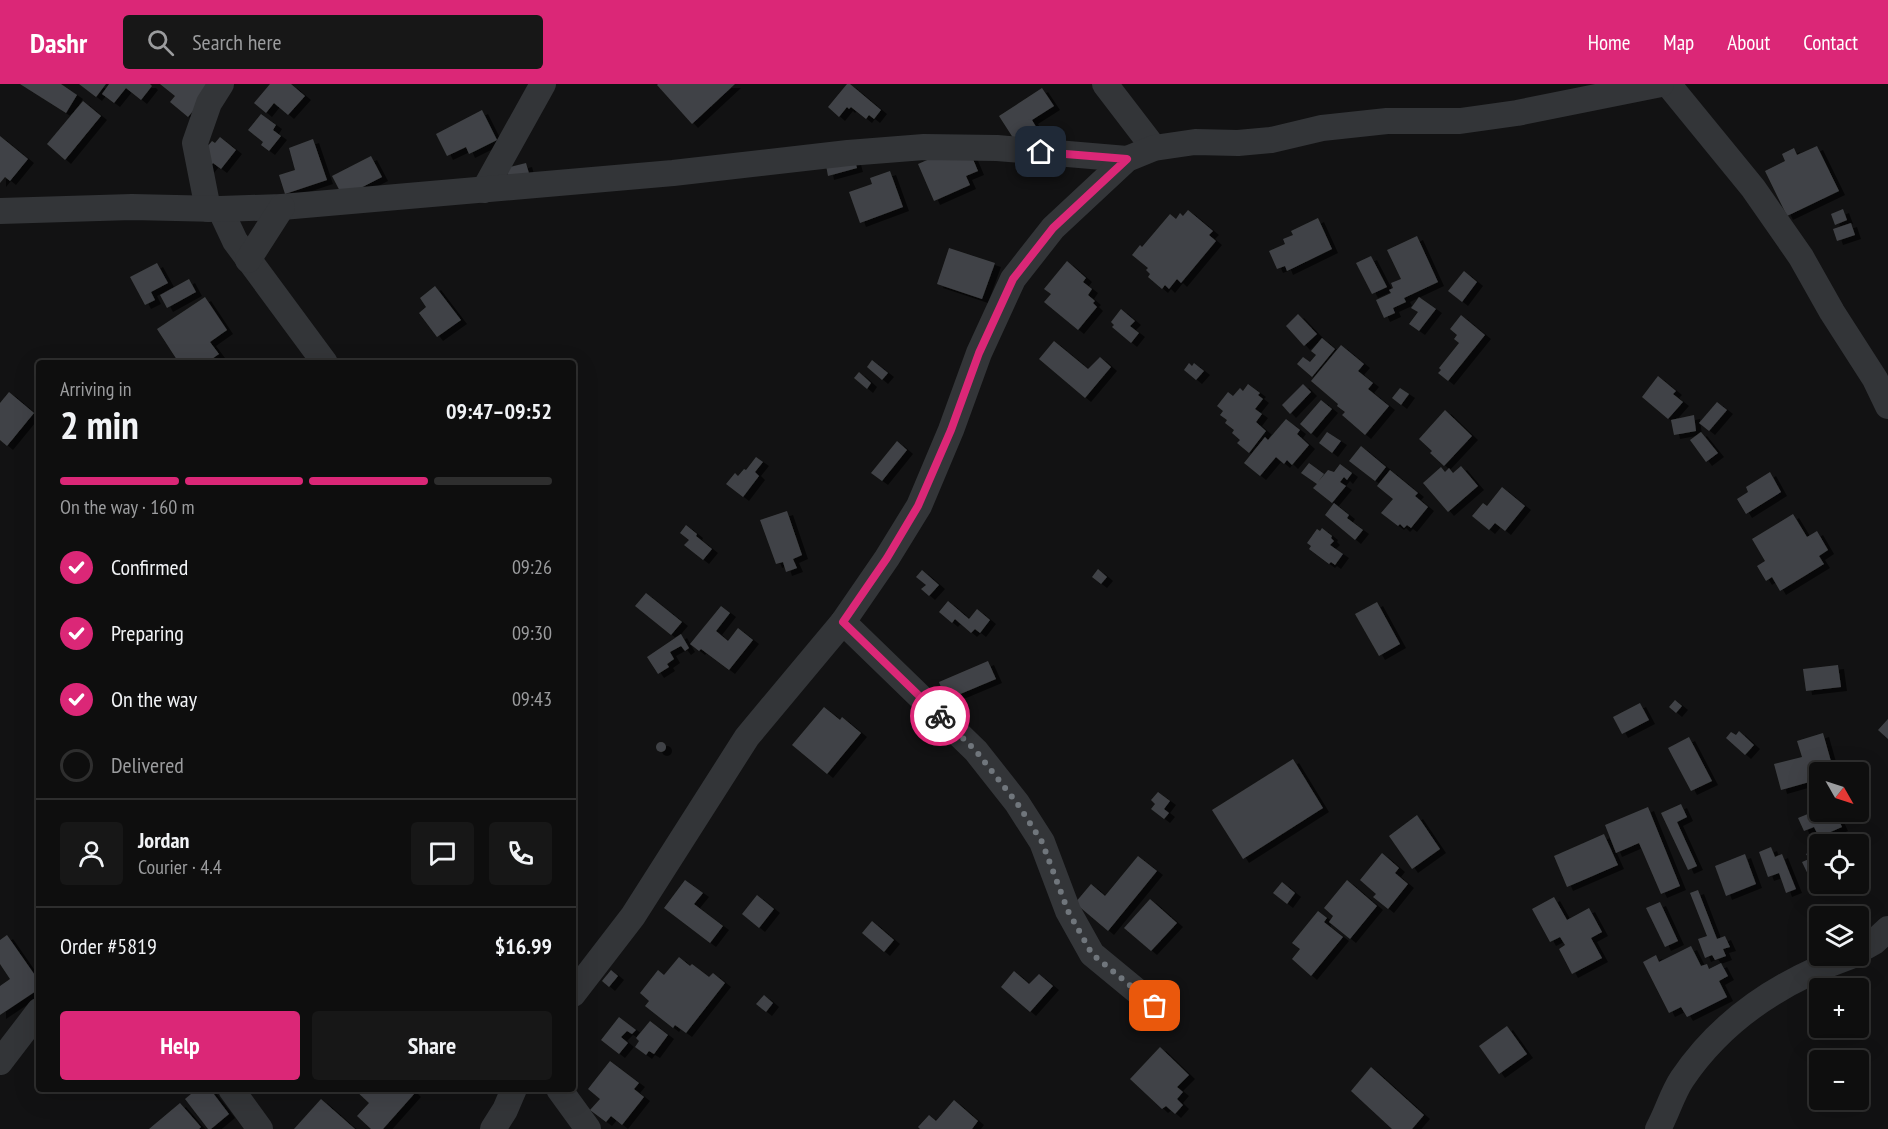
<!DOCTYPE html>
<meta charset="utf-8">
<style>
body{margin:0;font-family:"PT Sans Narrow",sans-serif;background:#171717;color:#f1f3f6;height:100vh;display:flex;flex-direction:column;font-size:22px;white-space:nowrap}
*{box-sizing:border-box;margin:0}
p{font-size:20px;color:#9b9c9e}
.icon{flex:none;width:33px;height:33px;fill:none;stroke:currentColor;stroke-width:2;stroke-linecap:round;stroke-linejoin:round}
.map{position:relative;flex:1;overflow:hidden}
.details{position:absolute;left:36px;top:276px;width:540px;height:732px;display:flex;flex-direction:column;background:#0e0e0e;border-radius:6px;box-shadow:0 6px 24px #0002,0 0 0 2px #2e2e2e}
.details>*{flex:none}
.needle{width:39px;rotate:129deg}
.controls{position:absolute;left:1809px;top:678px;display:grid;gap:12px}
.controls a{display:grid;place-items:center;width:60px;height:60px;border-radius:6px;background:#0e0e0e;box-shadow:0 6px 24px #0002,0 0 0 2px #2e2e2e;font-size:30px}
.pin{position:absolute;display:grid;place-items:center;width:51px;height:51px;color:#fff;margin:-26px;border-radius:12px;box-shadow:0 3px 9px #0006}
.courier{position:absolute;display:grid;place-items:center;width:60px;height:60px;margin:-30px;border:4px solid #db2777;border-radius:50%;background:#fff;color:#222;box-shadow:0 2px 8px #0007}
.headline em{font-style:normal;font-weight:700}
.headline div{display:flex;flex-direction:column-reverse}
.headline{display:flex;align-items:center;justify-content:space-between;height:102px;padding:0 24px}
h1{font-size:39px;font-weight:700;line-height:45px}
.bar{display:grid;grid-template-columns:repeat(4,1fr);gap:9px 6px;align-content:center;height:72px;padding:0 24px}
.bar i{height:8px;border-radius:4px;background:#2e2e2e}
.bar .on{background:#db2777}
.bar p{grid-column:span 4}
.line{display:flex;align-items:center;gap:15px;padding:0 24px;border-top:2px solid #2e2e2e}
.line div{flex:1}
.round{display:grid;place-items:center;flex:none;width:63px;height:63px;border-radius:6px;background:#171717}
ol{padding:0 24px;list-style:none}
li{display:flex;align-items:center;gap:18px;height:66px}
li p{margin-inline-start:auto}
li .icon{padding:6px;border-radius:50%;background:#db2777;color:#fff;stroke-width:4}
li:last-child{color:#9b9c9e}
li i{width:33px;height:33px;border:3px solid #2e2e2e;border-radius:50%}
.action{display:flex;gap:12px;margin-top:auto;padding:12px 24px}
.action a{flex:1;height:69px;border-radius:6px;background:#db2777;color:#fff;font-size:24px;font-weight:700;line-height:69px;text-align:center}
.action a+a{background:#171717;color:#f1f3f6}
header{display:flex;align-items:center;gap:36px;box-sizing:border-box;height:84px;padding:0 30px;background:#db2777;color:#fff}
header strong{font-size:28px}
nav{display:flex;gap:33px;margin-inline-start:auto;font-size:21px}
.search{width:420px;height:54px;background:#171717;display:flex;align-items:center;gap:15px;box-sizing:border-box;padding:0 21px;border-radius:6px;color:#9b9c9e;font-size:22px}
.map>svg:first-child{display:block}
.building{fill:#414346;filter:url(#shadow)}
.lines{fill:none;stroke-linecap:round;stroke-linejoin:round}
.minor{stroke:#333538;stroke-width:26}
.done{stroke:#70767c;stroke-width:6;stroke-dasharray:0 10.8}
.route{stroke:#db2777;stroke-width:8}
</style>
<header>
<strong>Dashr</strong>
<div class="search"><svg class="icon" aria-label="search" viewBox="0 0 24 24"><circle cx="10" cy="10" r="6"/><path d="M15 15l6 6"/></svg>Search here</div>
<nav><a>Home</a><a>Map</a><a>About</a><a>Contact</a></nav>
</header>
<div class="map">
<svg width="1888" height="1045" viewBox="0 0 1888 1045">
<defs>
<filter id="shadow"><feDropShadow dx="6" dy="4" stdDeviation="0" flood-color="#0009"/></filter>
</defs>
<rect width="100%" height="100%" fill="#121213"/>
<g class="building">
<path d="M20,0H61L77,11L66,29Z"/>
<path d="M79,0H106L96,13Z"/>
<path d="M109,0H150L152,2L141,16L126,4L114,19L102,10Z"/>
<path d="M160,0H209L213,3L188,33L170,18L175,12Z"/>
<path d="M270,0H291L305,12L288,31L274,19L266,29L254,19Z"/>
<path d="M658,0H735L692,40L657,1Z"/>
<path d="M847,0H850L881,26L874,35L869,31L866,35L851,23L849,25L847,23L839,33L828,23Z"/>
<path d="M1042,4L1054,22L1032,36L1038,46L1017,60L999,32Z"/>
<path d="M83,17L101,32L65,76L47,60Z"/>
<path d="M482,26L497,56L469,70L466,63L447,72L436,50Z"/>
<path d="M261,30L276,41L273,46L281,52L269,67L261,61L263,58L248,46Z"/>
<path d="M0,52L28,75L10,97L5,93L0,99Z"/>
<path d="M220,53L236,66L221,85L213,79L207,86L202,69L212,57L215,59Z"/>
<path d="M313,55L327,96L285,110L279,91L295,86L289,64Z"/>
<path d="M1817,62L1839,107L1787,132L1765,87L1785,77L1782,70L1794,64L1797,71Z"/>
<path d="M950,66L970,68L978,87L966,92L970,101L934,117L918,80Z"/>
<path d="M371,72L382,93L343,113L332,92Z"/>
<path d="M825,76L855,77L857,84L828,92Z"/>
<path d="M526,79L530,93L509,94L506,84Z"/>
<path d="M890,87L903,123L860,139L849,108L872,100L870,94Z"/>
<path d="M1843,125L1847,136L1835,141L1831,130Z"/>
<path d="M1188,126L1213,147L1209,151L1216,157L1181,199L1177,195L1169,205L1165,201L1162,205L1148,193L1150,190L1146,186L1148,184L1132,171L1140,161L1142,163L1170,130L1176,135L1180,129L1183,132Z"/>
<path d="M1318,134L1332,165L1287,187L1285,182L1277,185L1269,167L1285,160L1283,155L1293,151L1291,147Z"/>
<path d="M1851,139L1855,151L1837,157L1833,145Z"/>
<path d="M1417,152L1438,198L1404,214L1406,218L1393,224L1395,229L1384,234L1376,216L1391,209L1389,206L1393,204L1391,199L1401,195L1387,166Z"/>
<path d="M949,164L995,179L982,215L937,200Z"/>
<path d="M1371,172L1387,203L1372,210L1356,179Z"/>
<path d="M1067,177L1086,194L1083,198L1092,205L1088,211L1095,217L1093,219L1097,223L1078,246L1044,218L1051,210L1044,205Z"/>
<path d="M157,179L168,199L151,208L155,216L145,221L130,193Z"/>
<path d="M1464,187L1477,198L1462,218L1448,207Z"/>
<path d="M189,195L196,208L167,224L160,211Z"/>
<path d="M435,202L461,236L437,253L419,229L426,223L420,214Z"/>
<path d="M205,213L227,246L210,258L219,270L206,279H179L157,245Z"/>
<path d="M1419,213L1436,225L1419,247L1409,240L1418,228L1411,224Z"/>
<path d="M1121,225L1135,237L1130,242L1139,249L1131,259L1112,243L1114,241L1111,238Z"/>
<path d="M1298,230L1317,250L1304,262L1286,242Z"/>
<path d="M1461,231L1485,251L1448,297L1438,289L1441,286L1439,284L1459,259L1454,255L1457,251L1450,245Z"/>
<path d="M1322,254L1335,265L1312,293L1297,280L1303,273L1310,278L1316,271L1311,267Z"/>
<path d="M1054,257L1088,285L1100,273L1111,283L1085,314L1039,275Z"/>
<path d="M1341,261L1364,280L1358,287L1373,299L1368,305L1389,322L1365,351L1342,331L1345,328L1337,322L1338,320L1311,297Z"/>
<path d="M872,276L888,289L882,296L867,283Z"/>
<path d="M1189,279L1192,282L1194,279L1204,287L1196,296L1184,286Z"/>
<path d="M859,288L871,299L867,305L854,294Z"/>
<path d="M1658,292L1676,307L1673,310L1683,318L1668,335L1642,313Z"/>
<path d="M1248,300L1260,309L1258,311L1263,315L1255,325L1262,330L1256,338L1266,347L1249,369L1237,359L1240,356L1232,349L1234,346L1225,339L1227,336L1220,331L1223,327L1217,322L1228,308L1233,312L1240,304L1243,307Z"/>
<path d="M1303,300L1311,308L1290,330L1282,321Z"/>
<path d="M1400,304L1409,310L1401,321L1392,314Z"/>
<path d="M9,308L34,329L7,362L0,356V319Z"/>
<path d="M1321,316L1332,325L1311,350L1300,340Z"/>
<path d="M1717,318L1727,326L1709,347L1699,339Z"/>
<path d="M1445,326L1472,352L1444,382L1430,369L1432,367L1419,355Z"/>
<path d="M1694,331L1696,347L1674,351L1671,336Z"/>
<path d="M1286,335L1300,346L1297,350L1309,361L1292,381L1287,376L1284,380L1276,373L1260,392L1244,379L1265,353L1268,356Z"/>
<path d="M1327,348L1341,357L1332,369L1319,359Z"/>
<path d="M1701,348L1718,369L1706,378L1690,356Z"/>
<path d="M897,357L907,366L882,397L871,389Z"/>
<path d="M1361,362L1386,383L1375,397L1349,377Z"/>
<path d="M756,373L763,378L755,388L759,392L743,413L726,400L735,389L738,392L744,385L746,386Z"/>
<path d="M1309,379L1324,390L1318,398L1328,386L1334,388L1340,380L1352,389L1347,396L1344,393L1340,398L1346,402L1332,419L1313,404L1317,400L1301,389Z"/>
<path d="M1461,382L1478,402L1448,428L1423,399L1441,383L1445,388L1449,384L1453,389Z"/>
<path d="M1390,386L1418,409L1415,412L1428,423L1411,444L1407,441L1404,444L1400,440L1398,442L1381,429L1393,415L1377,402Z"/>
<path d="M1770,388L1781,408L1746,430L1737,415L1748,408L1746,403Z"/>
<path d="M1502,403L1525,422L1505,447L1495,439L1489,446L1472,432L1483,419L1487,422Z"/>
<path d="M1334,419L1349,431L1347,434L1363,446L1355,456L1325,431Z"/>
<path d="M787,427L802,471L793,475L797,484L786,488L783,478L776,480L760,436Z"/>
<path d="M1793,430L1807,453L1817,447L1828,466L1819,472L1824,480L1780,507L1772,493L1766,497L1757,482L1765,477L1752,455Z"/>
<path d="M686,441L697,450L696,452L712,465L703,476L684,461L689,456L680,449Z"/>
<path d="M1322,444L1332,452L1331,454L1334,457L1330,461L1343,470L1335,481L1331,478L1329,480L1309,465L1311,462L1307,459L1317,445L1320,447Z"/>
<path d="M1098,485L1107,493L1101,500L1092,493Z"/>
<path d="M922,486L939,501L929,512L921,505L926,501L916,493Z"/>
<path d="M646,509L682,538L671,551L635,522Z"/>
<path d="M948,517L969,535L977,525L990,536L980,549L975,545L971,549L955,535L952,539L939,528Z"/>
<path d="M1377,518L1400,560L1379,572L1355,530Z"/>
<path d="M721,522L730,529L716,547L728,557L738,544L753,556L729,586L701,565L699,567L690,560Z"/>
<path d="M681,550L689,564L685,567L681,562L670,568L674,575L667,580L669,583L658,590L647,573Z"/>
<path d="M988,577L996,595L946,616L939,598Z"/>
<path d="M1838,581L1841,603L1806,607L1803,585Z"/>
<path d="M1675,616L1682,622L1676,629L1669,623Z"/>
<path d="M1640,619L1649,636L1622,650L1613,633Z"/>
<path d="M824,623L840,636L842,633L861,649L827,690L792,661Z"/>
<path d="M1888,635V655L1878,646Z"/>
<path d="M1739,647L1754,661L1745,671L1726,654L1731,648L1736,651Z"/>
<path d="M1823,649L1834,688H1820V695L1781,706L1774,680L1802,673L1797,657Z"/>
<path d="M1689,653L1712,697L1691,707L1668,664Z"/>
<circle cx="661" cy="663" r="5"/>
<path d="M1293,675L1323,724L1243,775L1212,726Z"/>
<path d="M1158,708L1170,717L1164,725L1169,729L1164,735L1151,725L1155,720L1151,716Z"/>
<path d="M1681,720L1687,733L1677,738L1697,782L1688,786L1661,729Z"/>
<path d="M1648,723L1680,802L1661,810L1639,759L1616,769L1605,741Z"/>
<path d="M1820,725V728H1835L1842,743L1819,753L1814,743L1804,747L1798,734Z"/>
<path d="M1417,731L1440,765L1412,785L1389,752Z"/>
<path d="M1604,750L1618,781L1567,803L1554,772Z"/>
<path d="M1771,763L1775,773L1782,770L1796,805L1786,809L1779,789L1768,793L1759,768Z"/>
<path d="M1814,766L1820,779V800H1831L1816,807L1802,778L1809,775L1806,770Z"/>
<path d="M1382,769L1399,784L1395,789L1408,800L1388,825L1373,813L1376,810L1360,796Z"/>
<path d="M1745,770L1756,800L1726,812L1715,782Z"/>
<path d="M1138,772L1157,787L1108,847L1075,819L1091,800L1105,812Z"/>
<path d="M685,796L703,809L694,820L723,842L710,859L664,824Z"/>
<path d="M1347,796L1377,822L1350,855L1329,838L1333,832L1324,824Z"/>
<path d="M1282,798L1295,809L1287,820L1273,809Z"/>
<path d="M1698,806L1717,855L1725,852L1730,863L1723,865L1726,872L1715,876L1712,871L1705,874L1698,855L1707,852L1690,809Z"/>
<path d="M757,811L774,825L759,844L742,830Z"/>
<path d="M1554,813L1567,836L1589,824L1602,848L1591,854L1602,874L1572,890L1559,865L1565,861L1560,853L1550,858L1532,825Z"/>
<path d="M1150,815L1177,839L1151,867L1124,844Z"/>
<path d="M1660,818L1678,857L1665,863L1646,824Z"/>
<path d="M1318,827L1327,834L1324,838L1343,853L1311,892L1292,875L1300,865L1292,859Z"/>
<path d="M872,837L894,856L884,868L862,849Z"/>
<path d="M7,851L39,897V905L0,931V902L10,895L0,880V856Z"/>
<path d="M1691,862L1701,882L1707,880L1709,885L1721,879L1728,892L1719,897L1727,913L1687,933L1681,923L1669,929L1643,878L1656,871L1659,878Z"/>
<path d="M679,873L690,882L692,880L709,893L713,889L725,899L686,949L675,941L673,944L645,922L649,917L640,909L658,886L664,891Z"/>
<path d="M611,886L618,892L609,903L602,897Z"/>
<path d="M1014,887L1029,900L1039,890L1053,902L1030,928L1001,903Z"/>
<path d="M764,911L773,919L766,928L756,920Z"/>
<path d="M619,933L636,946L632,950L627,947L621,953L628,959L619,970L601,956Z"/>
<path d="M650,937L668,951L654,970L649,967L646,971L635,963L639,957L636,954Z"/>
<path d="M1507,942L1527,970L1499,990L1479,962Z"/>
<path d="M1160,963L1189,991L1177,1003L1183,1008L1177,1015L1183,1021L1175,1030L1166,1022L1162,1025L1130,995Z"/>
<path d="M610,977L639,999L634,1005L644,1013L622,1041L611,1032L606,1038L590,1026L600,1015L588,1005Z"/>
<path d="M1371,983L1424,1031L1412,1045H1392L1351,1007Z"/>
<path d="M197,1005H210L229,1030L211,1045H208L185,1015Z"/>
<path d="M354,1005H411L415,1009L383,1045H371L357,1032L369,1019Z"/>
<path d="M321,1015L355,1045H294Z"/>
<path d="M954,1016L978,1037L972,1045H920L918,1043L929,1031L936,1037Z"/>
<path d="M180,1019L201,1043L199,1045H149Z"/>
</g>
<g class="lines">
<g class="minor">
<path d="M1105,0L1154,64"/>
<path d="M1668,0L1753,104L1801,173L1832,228L1875,295L1888,322"/>
<path d="M484,106L543,0"/>
<path d="M208,125L195,59L209,19L221,0"/>
<path d="M220,125L235,157L325,279"/>
<path d="M0,127L132,123L220,125L282,123L673,89L848,69L924,63L997,64L1127,75"/>
<path d="M248,176L282,123"/>
<path d="M843,538L976,667L1017,719L1042,758L1068,827L1092,870L1155,922"/>
<path d="M1858,867L1874,858L1888,845"/>
<path d="M573,910L633,832L747,653L843,538L887,474L919,422L951,346L979,269L1013,195L1053,144L1127,75L1154,64L1195,58L1238,59L1271,56L1322,44L1387,37H1460L1517,29L1661,0"/>
<path d="M0,978L39,927"/>
<path d="M231,1005L260,1045"/>
<path d="M559,1005L588,1045"/>
<path d="M493,1045L505,1026L514,1005"/>
<path d="M1658,1045C1667,1029 1672,1010 1682,995C1723,934 1783,896 1851,872"/>
</g>
</g>
<g class="lines">
<path class="done" d="M940,632L976,667L1017,719L1042,758L1068,827L1092,870L1155,922"/>
<path class="route" d="M940,632L843,538L887,474L918,422L951,346L979,269L1013,195L1053,144L1127,75L1041,68"/>
</g>
</svg>
<div class="controls">
<a><svg class="needle" viewBox="-14 -14 28 28"><path d="M0-13l5 13h-10z" fill="#e53935"/><path d="M0 13l5-13h-10z" fill="#9b9c9e"/></svg></a>
<a><svg class="icon" aria-label="locate" viewBox="0 0 24 24"><circle cx="12" cy="12" r="6"/><path d="M12 2v4M12 18v4M2 12h4M18 12h4"/></svg></a>
<a><svg class="icon" aria-label="layers" viewBox="0 0 24 24"><path d="M12 4l9 5-9 5-9-5zM3 14l9 5 9-5"/></svg></a>
<a>+</a>
<a>−</a>
</div>
<div class="pin" style="left:1155px;top:922px;background:#ea580c"><svg class="icon" aria-label="bag" viewBox="0 0 24 24"><path d="M5 8h14l-1 12H6zM9 8a3 3 0 0 1 6 0"/></svg></div>
<div class="pin" style="left:1041px;top:68px;background:#1f2937"><svg class="icon" aria-label="home" viewBox="0 0 24 24"><path d="M3 11l9-7 9 7M6 9v11h12V9"/></svg></div>
<div class="courier" style="left:940px;top:632px"><svg class="icon" aria-label="bike" viewBox="0 0 24 24"><circle cx="6" cy="16" r="4"/><circle cx="18" cy="16" r="4"/><path d="M6 16l4-8h5l3 8M10 8l3 8H6M13 5h3"/></svg></div>
<section class="details">
<div class="headline"><div><h1>2 min</h1><p>Arriving in</p></div><em>09:47–09:52</em></div>
<div class="bar"><i class="on"></i><i class="on"></i><i class="on"></i><i></i><p>On the way · 160 m</p></div>
<ol>
<li><svg class="icon" aria-label="check" viewBox="0 0 24 24"><path d="M5 12l5 5 9-10"/></svg>Confirmed<p>09:26</p></li>
<li><svg class="icon" aria-label="check" viewBox="0 0 24 24"><path d="M5 12l5 5 9-10"/></svg>Preparing<p>09:30</p></li>
<li><svg class="icon" aria-label="check" viewBox="0 0 24 24"><path d="M5 12l5 5 9-10"/></svg>On the way<p>09:43</p></li>
<li><i></i>Delivered</li>
</ol>
<div class="line" style="height:108px"><a class="round"><svg class="icon" aria-label="person" viewBox="0 0 24 24"><circle cx="12" cy="8" r="4"/><path d="M4 21q1-7 8-7t8 7"/></svg></a><div><b>Jordan</b><p>Courier · 4.4</p></div><a class="round"><svg class="icon" aria-label="chat" viewBox="0 0 24 24"><path d="M4 5h16v11H9l-5 4z"/></svg></a><a class="round"><svg class="icon" aria-label="phone" viewBox="0 0 24 24"><path d="M5 4h4l2 5-3 2q2 4 5 5l2-3 5 2v4C11 20 4 13 5 4z"/></svg></a></div>
<div class="line" style="height:78px"><div>Order #5819</div><b>$16.99</b></div>
<div class="action"><a>Help</a><a>Share</a></div>
</section>
</div>
